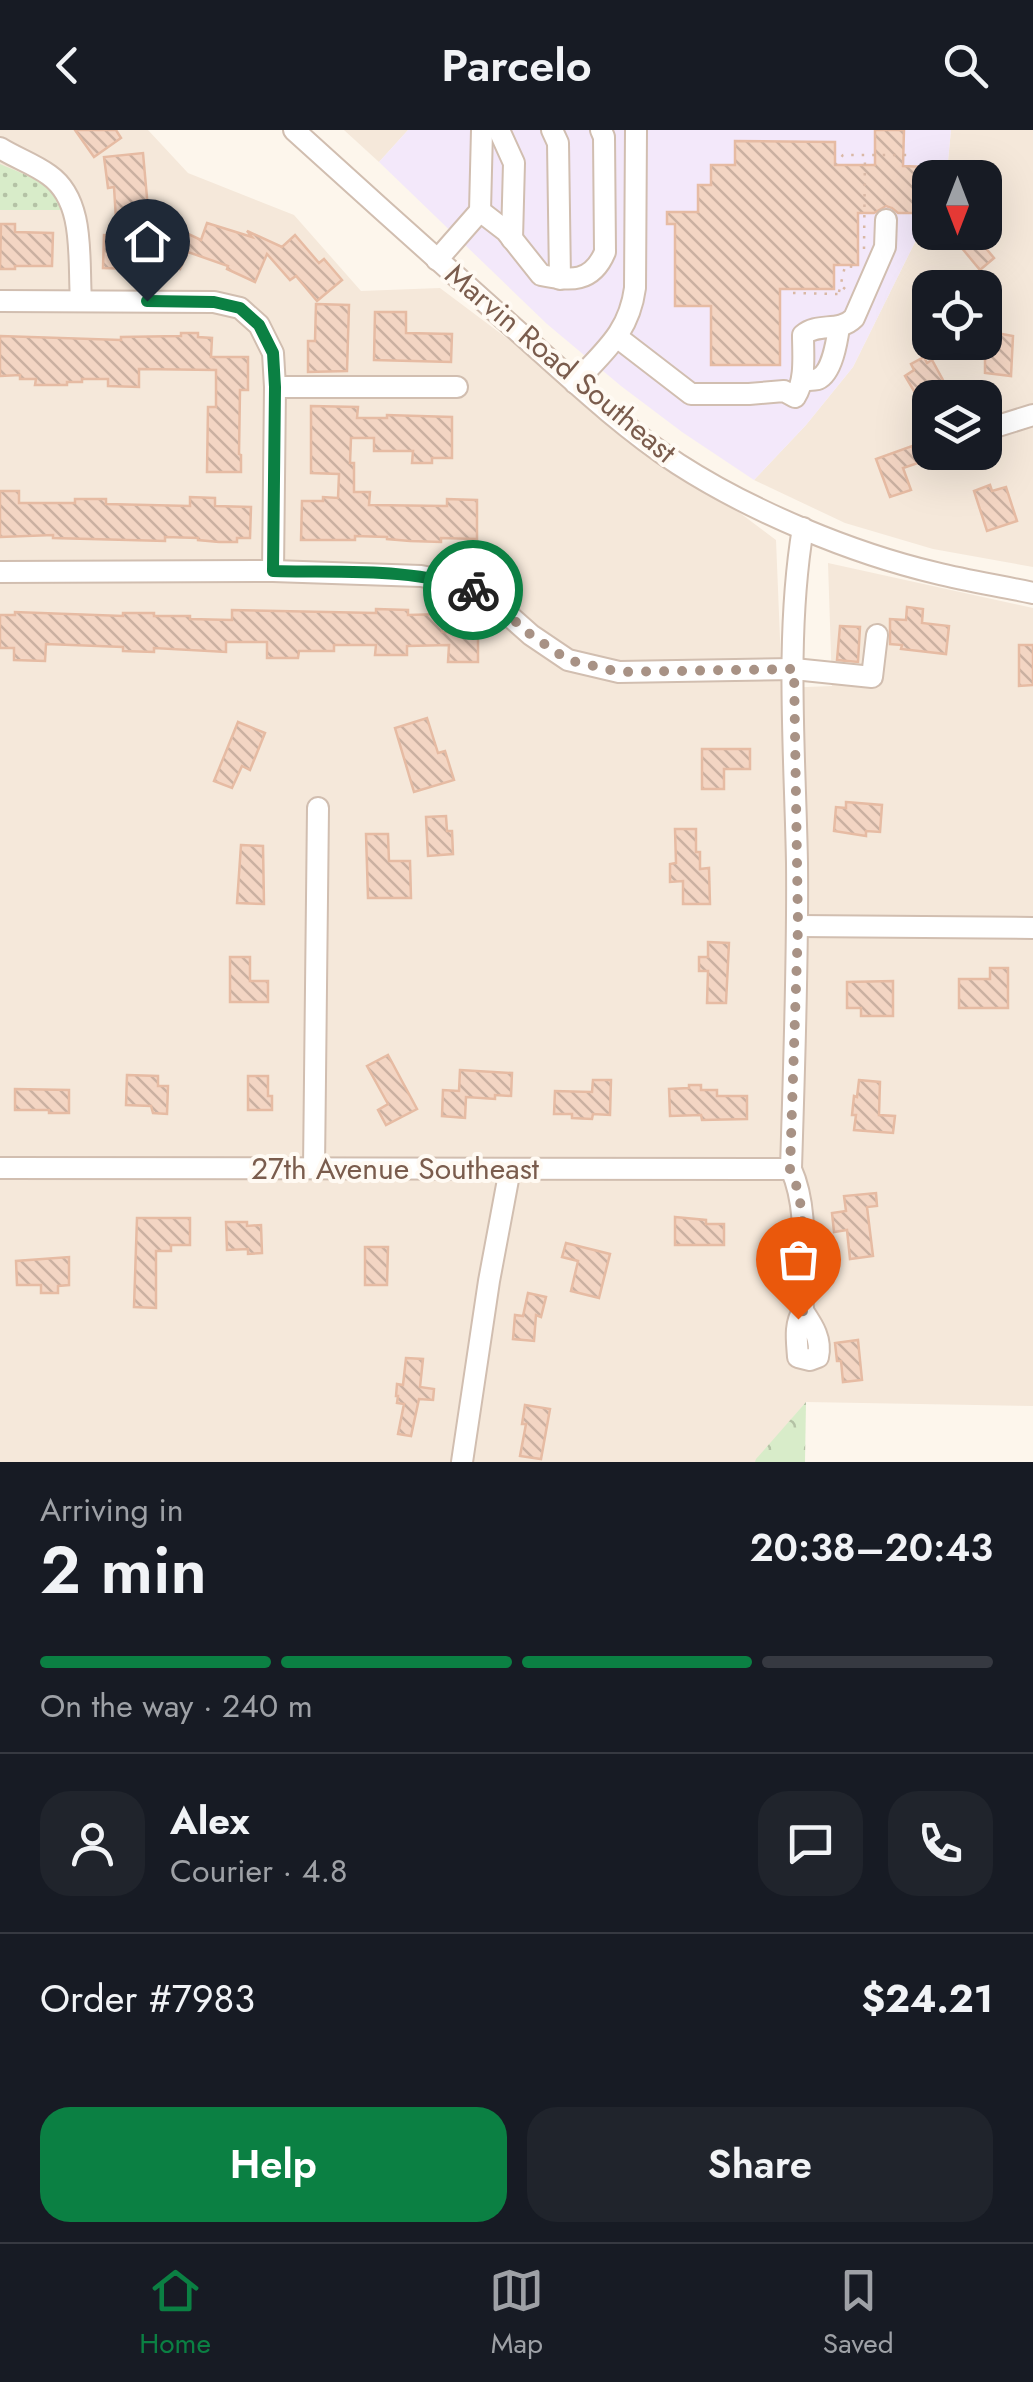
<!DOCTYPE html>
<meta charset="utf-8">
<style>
body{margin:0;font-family:Jost,sans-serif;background:#20242c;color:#f1f3f6;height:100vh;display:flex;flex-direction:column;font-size:38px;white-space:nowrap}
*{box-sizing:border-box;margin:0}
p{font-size:32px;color:#9ea1a6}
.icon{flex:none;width:55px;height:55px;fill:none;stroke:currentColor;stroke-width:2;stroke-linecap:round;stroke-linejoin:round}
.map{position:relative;height:1332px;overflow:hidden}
.side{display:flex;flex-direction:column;background:#171b24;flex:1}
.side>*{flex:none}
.needle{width:65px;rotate:180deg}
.fabs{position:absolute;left:912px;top:30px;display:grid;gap:20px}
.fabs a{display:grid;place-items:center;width:90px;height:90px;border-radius:20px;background:#171b24;box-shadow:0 10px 40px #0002;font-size:50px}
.pin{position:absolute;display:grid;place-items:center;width:85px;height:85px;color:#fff;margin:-102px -42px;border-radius:50% 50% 50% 0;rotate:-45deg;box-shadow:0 0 10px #0007}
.pin .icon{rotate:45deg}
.courier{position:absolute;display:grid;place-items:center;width:100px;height:100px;margin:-50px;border:8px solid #0b8043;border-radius:50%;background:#fff;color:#222;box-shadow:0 2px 12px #0007}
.overview em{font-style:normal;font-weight:600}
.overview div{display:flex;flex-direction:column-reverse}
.overview{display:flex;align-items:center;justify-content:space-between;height:170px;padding:0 40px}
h1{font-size:65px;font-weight:600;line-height:75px}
.bar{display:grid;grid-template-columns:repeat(4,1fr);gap:15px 10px;align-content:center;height:120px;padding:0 40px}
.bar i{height:12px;border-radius:8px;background:#363941}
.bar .selected{background:#0b8043}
.bar p{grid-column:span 4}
.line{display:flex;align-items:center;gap:25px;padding:0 40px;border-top:2px solid #363941}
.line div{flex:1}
.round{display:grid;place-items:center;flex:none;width:105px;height:105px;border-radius:30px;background:#20242c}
.action{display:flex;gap:20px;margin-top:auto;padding:20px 40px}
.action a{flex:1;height:115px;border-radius:30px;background:#0b8043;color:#fff;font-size:40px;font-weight:600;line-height:115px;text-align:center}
.action a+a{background:#20242c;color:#f1f3f6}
header{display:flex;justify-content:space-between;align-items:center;height:130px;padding:0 40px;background:#171b24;font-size:45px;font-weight:600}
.tabs{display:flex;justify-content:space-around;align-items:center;height:140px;border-top:2px solid #363941;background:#171b24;font-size:28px;color:#9ea1a6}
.tabs a{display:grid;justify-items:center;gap:5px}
.tabs .selected{color:#0b8043}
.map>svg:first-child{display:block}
.residential{fill:#f5e8da;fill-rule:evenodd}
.education{fill:#f3e8fa}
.forest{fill:url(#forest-crowns)}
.park{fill:url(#park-dots)}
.building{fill:url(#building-back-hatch);stroke:#e6bba3;stroke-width:2.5}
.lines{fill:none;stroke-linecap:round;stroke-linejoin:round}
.minor-casing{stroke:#d1beb0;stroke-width:24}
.path{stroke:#d9b8a5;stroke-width:2.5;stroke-dasharray:2.5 8;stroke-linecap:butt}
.minor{stroke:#fff;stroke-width:20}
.done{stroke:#a89285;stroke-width:10;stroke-dasharray:0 18}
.route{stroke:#0b8043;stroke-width:12}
.labels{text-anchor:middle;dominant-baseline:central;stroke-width:8;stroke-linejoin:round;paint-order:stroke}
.street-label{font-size:30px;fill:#7a5c4d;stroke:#fffaf3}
</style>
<header><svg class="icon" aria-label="back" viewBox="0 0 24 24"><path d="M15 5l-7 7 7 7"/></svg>Parcelo<svg class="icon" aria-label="search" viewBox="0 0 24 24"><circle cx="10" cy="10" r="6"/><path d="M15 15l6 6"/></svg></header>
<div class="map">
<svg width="1033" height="1332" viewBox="0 0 1033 1332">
<defs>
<pattern id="forest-crowns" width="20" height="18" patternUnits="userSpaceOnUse" patternTransform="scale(2.5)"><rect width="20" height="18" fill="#d8ecc9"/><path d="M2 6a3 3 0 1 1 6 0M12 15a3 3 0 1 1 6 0" fill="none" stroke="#b4c2a5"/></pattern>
<pattern id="park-dots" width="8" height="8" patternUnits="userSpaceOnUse" patternTransform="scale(2.5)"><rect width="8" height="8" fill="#d8ecc9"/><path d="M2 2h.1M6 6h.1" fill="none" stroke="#b4c2a5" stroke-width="1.8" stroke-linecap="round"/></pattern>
<pattern id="building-back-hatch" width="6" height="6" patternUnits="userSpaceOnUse" patternTransform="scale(2.5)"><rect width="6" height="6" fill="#f3d5c3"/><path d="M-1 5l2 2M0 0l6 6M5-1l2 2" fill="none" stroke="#cab0a1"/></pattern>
</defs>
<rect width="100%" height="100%" fill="#fdf6ec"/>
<g class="residential">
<path d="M0,0H148L188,43L294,85L361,161L440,158L776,410L782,558L832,556L828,433L1033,478V1276L806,1272L755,1332H0Z"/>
<path d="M344,0H408L379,32Z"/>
<path d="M951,0H1033V437L933,419L845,393L754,350L806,295L853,237L921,100L930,77V102H985V48L942,47L948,31ZM930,158H985V212H930ZM930,268H985V322H930Z"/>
</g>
<path class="education" d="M408,0H951L948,31L942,47L930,48V77L921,100L853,237L806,295L754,350L682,302L621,256L547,194L379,32Z"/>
<path class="forest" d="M806,1272L805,1332H755L756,1329Z"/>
<path class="park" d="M0,34C28,46 49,52 65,80H0Z"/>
<g class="building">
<path d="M75,0H116L121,8L94,27Z"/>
<path d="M875,0H904L903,36L927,37L926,83H898L892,78L886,76L874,83H858V135H834V159H780V235H711V176H675V94H667V82H698V55H711V35H735V11L835,12V35H875Z"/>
<path d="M143,23L149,90H136L134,139L103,138L104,105L117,106L114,57L108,58L104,27Z"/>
<path d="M985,83L1000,102L984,116L994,128L980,140L956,111L966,102H985Z"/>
<path d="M207,93L252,107L247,101L282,117L295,105L319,133L324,129L342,150L317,171L296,146L290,150L267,124L255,152L227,139L228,136L188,122L180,139L151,126L167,94L201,110Z"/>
<path d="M1,94H15V102L53,103L52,136H15V139H0Z"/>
<path d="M316,174L349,175L347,241L308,242V211H315Z"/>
<path d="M375,182H406V203L452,204L451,232L374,230Z"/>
<path d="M991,202L1013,206L1011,246L985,243V212H990Z"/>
<path d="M181,203H198V207L212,208L211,227H248V260H240L239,324L241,325V342H207L208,277H216V240L139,239V257L108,256V249H82V252H67V255H35L36,249H20V245L0,246V206L121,210V207L181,206Z"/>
<path d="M924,227L927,233L932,230L944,252L917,266L905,246L914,240L911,234Z"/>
<path d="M311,276L358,277L357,288H387V285L452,287V328H432V333H412L413,321H374V308H351L350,333H354V362H370L369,375L447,376V369L477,370V409L441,408V412L410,411L387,409V407L355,406V410H301L302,371H323V367L338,368L339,344L311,343Z"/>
<path d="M912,316L918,333L903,338L911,360L890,367L876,329Z"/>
<path d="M990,355L992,361L1006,357L1017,391L987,401L974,361Z"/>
<path d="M0,361H19V373H75V369H106V374L190,376V367L215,368V376L251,377L250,408H237V412H219L198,410V408L165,407V411L53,408V405L0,407Z"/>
<path d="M907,477L923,479L922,493L949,496L946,524L901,519L902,515L890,514V489L906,490Z"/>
<path d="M376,479L408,480V485L442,484V502L478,503V532H448L449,515L407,516V525H375L376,515H334V521H299L298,528H267V512H226V522L154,518V522L123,521V517L46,514L45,531L14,530V518H0V485H15V482L123,486V483H154V486H190V489L232,490V480L376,483Z"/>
<path d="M840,496L860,497L858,532L837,530Z"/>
<path d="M1019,515H1033V555L1019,556Z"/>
<path d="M427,588L438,623L445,621L454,650L414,662L395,598Z"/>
<path d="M238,592L265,603L250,640L242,636L232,658L214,651Z"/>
<path d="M702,619H750V639H724V659H702Z"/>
<path d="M846,672L882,675L880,702L866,701V706L834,701L836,677L846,678Z"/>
<path d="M446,686L447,701H452L453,724L428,726L426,687Z"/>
<path d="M675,699H696V722H700V739L709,738L710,774H683V751L670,752V734L676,733Z"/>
<path d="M366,704H388L389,731H410L411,768H368Z"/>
<path d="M241,715L263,716L264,774L237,773Z"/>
<path d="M708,812L729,813L726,873H707L708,841H699V827H708Z"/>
<path d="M230,827H250V851H268V872H230Z"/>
<path d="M990,838H1008V878H959V849H990Z"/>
<path d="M893,851V886H861V878H847V852Z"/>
<path d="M388,925L417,979L386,995L378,980L388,974L367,936Z"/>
<path d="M460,940L512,943L511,966L495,965V969L466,967L465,988L442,986L443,960L459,961Z"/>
<path d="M127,945L158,946V956H168L167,984L153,983L151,976L126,975Z"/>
<path d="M248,946H268V966H272V980H248Z"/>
<path d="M593,950H611L610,985L593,984L592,989L572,988V984H554L555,961L592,962Z"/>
<path d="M859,950L880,952L879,985L895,986L893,1003L854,1000L856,985H852L854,966L857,967Z"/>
<path d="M689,955H701V960H717V966H747V989L702,990L701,985L670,986L669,959L689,958Z"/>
<path d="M15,959L69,960V983H49V980H15Z"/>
<path d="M876,1063L877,1076L867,1077L873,1126L850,1129L847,1100L834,1102L832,1083L846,1081L844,1066Z"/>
<path d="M675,1087L706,1090V1094H724V1115H675Z"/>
<path d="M137,1088H190V1115H171V1121H156V1178L134,1177Z"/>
<path d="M226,1092H247V1096L261,1095L262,1123L248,1124V1119L227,1120Z"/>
<path d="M566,1113L610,1124L599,1168L571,1161L578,1131L562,1127Z"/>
<path d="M365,1117H388L387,1155H365Z"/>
<path d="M69,1127V1155L58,1156V1163H41V1155H17L16,1131Z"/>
<path d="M528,1163L546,1167L541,1187L536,1185L534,1211L513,1209L515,1185L523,1186Z"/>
<path d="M858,1210L862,1250L843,1252L841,1231H837L835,1213Z"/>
<path d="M406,1228L423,1229L420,1257L434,1259L433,1270L419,1269L411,1306L398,1304L404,1274L397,1273L398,1266H396L397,1254L403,1255Z"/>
<path d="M525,1275L550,1279L541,1329L520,1326L526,1294H522Z"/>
</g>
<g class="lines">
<defs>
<g id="minor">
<path d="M294,0C367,66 441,133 514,198C567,245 619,295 678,334C751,381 851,423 936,443C968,451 1001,456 1033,463"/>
<path d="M499,0L514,33L512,109"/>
<path d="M552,0L558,13L560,149"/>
<path d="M0,18C16,28 34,34 49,45C86,71 78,130 81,170"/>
<path d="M480,81L506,101L541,145C571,151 592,153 605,122L604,7L601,0"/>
<path d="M437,130L480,81L482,0"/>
<path d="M0,171L214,172L240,178L259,195L273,223L275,257L273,441"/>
<path d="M617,207L691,264H749L784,261L795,267C806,250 803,225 803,205C818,192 839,203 854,188L885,117L886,90"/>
<path d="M802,250C804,250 816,250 818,249C832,243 837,211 839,197"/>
<path d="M575,253C604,221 629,203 635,158L636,0"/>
<path d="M275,257H457"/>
<path d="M985,300L1033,285"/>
<path d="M0,442L273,441L421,446L452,452L487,466L531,505L568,530L619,542L794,539L872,547L877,505"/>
<path d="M798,796L1033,798"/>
<path d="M0,1038L791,1039"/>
<path d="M314,1038L318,678"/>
<path d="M803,1181C801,1135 810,1081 791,1039C794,937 798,835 797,733C795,624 785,506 803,398"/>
<path d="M803,1181C813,1196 822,1209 818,1227L810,1230L798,1227C797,1211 794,1195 803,1181Z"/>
<path d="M462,1332L489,1151L510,1039"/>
</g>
</defs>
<use href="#minor" class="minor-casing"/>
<g class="path">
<path d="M835,35L843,25H909"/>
<path d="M864,119L865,25"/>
<path d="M839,162L845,136L855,137"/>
<path d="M793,163L839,164L847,155"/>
</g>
<use href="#minor" class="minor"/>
</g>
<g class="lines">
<path class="done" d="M473,460L486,466L531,505L568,530L619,542L794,539L798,796L790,1039C810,1082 801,1135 803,1181L798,1189"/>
<path class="route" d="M147,171L214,172L240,178L259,195L273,223L275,257L273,441C335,443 416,437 473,460"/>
</g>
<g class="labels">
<g class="street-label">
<text transform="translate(561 233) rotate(40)">Marvin Road Southeast</text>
<text x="395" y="1038">27th Avenue Southeast</text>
</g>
</g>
</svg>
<div class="fabs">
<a><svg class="needle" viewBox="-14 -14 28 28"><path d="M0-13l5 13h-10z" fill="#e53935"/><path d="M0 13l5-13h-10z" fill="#9ea1a6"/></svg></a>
<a><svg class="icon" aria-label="locate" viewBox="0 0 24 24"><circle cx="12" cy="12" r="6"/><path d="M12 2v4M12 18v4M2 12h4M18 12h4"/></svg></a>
<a><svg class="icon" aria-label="layers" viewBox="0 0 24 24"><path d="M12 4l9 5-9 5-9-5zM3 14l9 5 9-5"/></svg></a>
</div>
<div class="pin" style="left:798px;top:1189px;background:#ea580c"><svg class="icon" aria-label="bag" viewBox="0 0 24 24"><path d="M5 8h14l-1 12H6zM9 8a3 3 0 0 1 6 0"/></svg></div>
<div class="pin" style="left:147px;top:171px;background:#1f2937"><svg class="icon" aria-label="home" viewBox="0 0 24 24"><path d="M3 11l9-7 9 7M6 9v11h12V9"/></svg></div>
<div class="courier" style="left:473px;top:460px"><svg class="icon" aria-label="bike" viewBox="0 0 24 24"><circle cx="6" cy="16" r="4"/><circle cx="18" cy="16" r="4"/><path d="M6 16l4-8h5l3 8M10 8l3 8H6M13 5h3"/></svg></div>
</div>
<section class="side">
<div class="overview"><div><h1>2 min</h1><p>Arriving in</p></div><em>20:38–20:43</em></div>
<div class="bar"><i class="selected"></i><i class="selected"></i><i class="selected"></i><i></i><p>On the way · 240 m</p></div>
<div class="line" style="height:180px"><a class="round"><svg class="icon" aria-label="person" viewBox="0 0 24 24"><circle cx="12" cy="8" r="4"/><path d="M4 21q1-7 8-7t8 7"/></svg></a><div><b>Alex</b><p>Courier · 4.8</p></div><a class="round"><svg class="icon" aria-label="chat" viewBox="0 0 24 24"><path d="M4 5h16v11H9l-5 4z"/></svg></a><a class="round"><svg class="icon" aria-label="phone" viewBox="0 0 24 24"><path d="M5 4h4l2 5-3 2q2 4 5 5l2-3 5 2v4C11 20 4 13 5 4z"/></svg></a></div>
<div class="line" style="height:130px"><div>Order #7983</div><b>$24.21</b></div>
<div class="action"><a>Help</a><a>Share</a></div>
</section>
<nav class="tabs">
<a class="selected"><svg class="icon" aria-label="home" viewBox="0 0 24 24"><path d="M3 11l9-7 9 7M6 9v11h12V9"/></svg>Home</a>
<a><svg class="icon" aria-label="map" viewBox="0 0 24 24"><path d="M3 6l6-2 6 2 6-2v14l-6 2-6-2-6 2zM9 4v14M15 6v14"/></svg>Map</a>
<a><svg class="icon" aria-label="saved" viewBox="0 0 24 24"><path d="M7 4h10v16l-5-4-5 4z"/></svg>Saved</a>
</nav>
